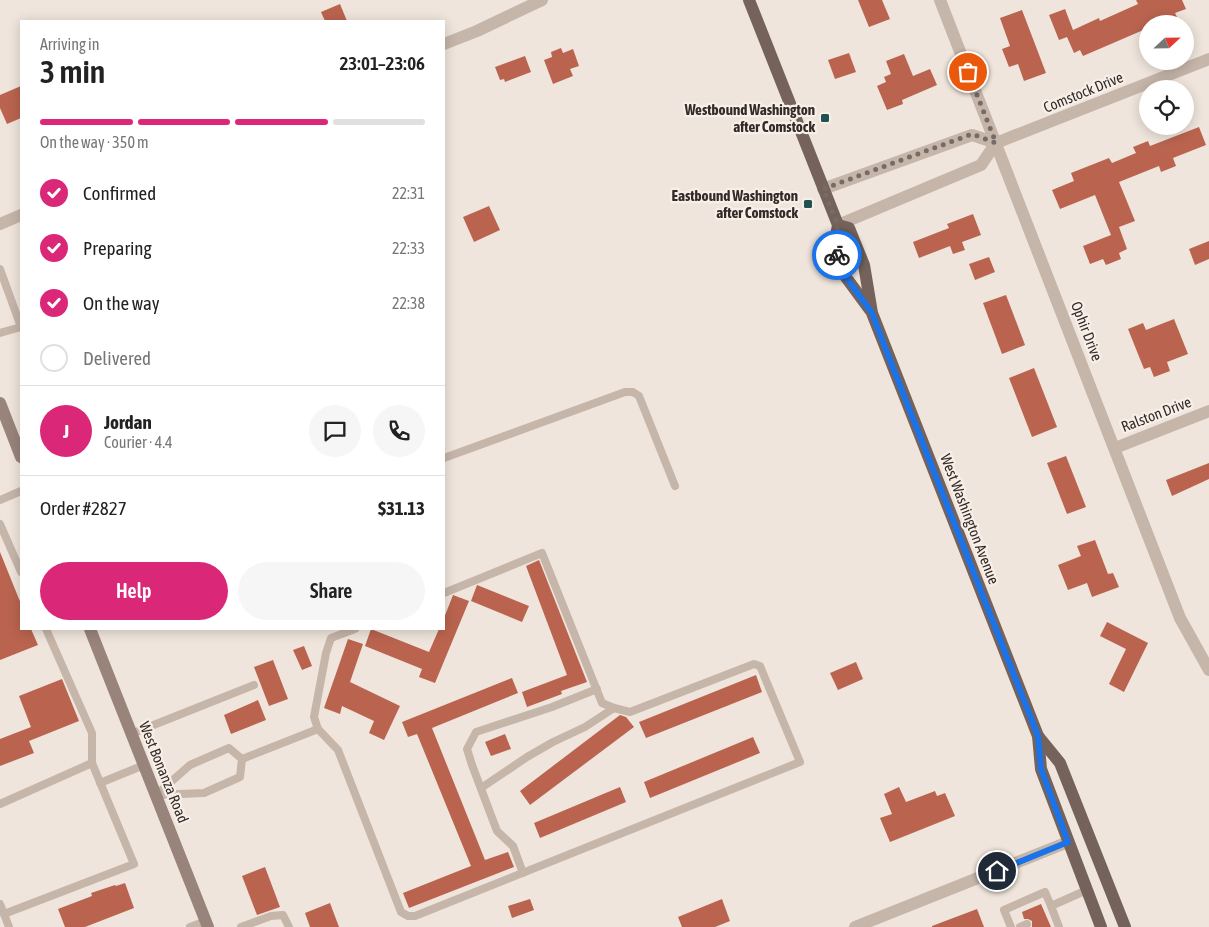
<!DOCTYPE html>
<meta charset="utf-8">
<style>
body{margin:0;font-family:"Asap Condensed",sans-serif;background:#f6f6f6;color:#222;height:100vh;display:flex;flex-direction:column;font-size:19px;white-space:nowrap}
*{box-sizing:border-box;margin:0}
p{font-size:16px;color:#767676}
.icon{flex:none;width:28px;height:28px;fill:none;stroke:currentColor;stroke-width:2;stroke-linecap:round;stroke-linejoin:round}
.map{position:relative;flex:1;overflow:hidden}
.panel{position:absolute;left:20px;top:20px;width:425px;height:610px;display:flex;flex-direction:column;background:#fff;border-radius:0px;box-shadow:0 2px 12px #0003}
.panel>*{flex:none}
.needle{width:32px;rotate:68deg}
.buttons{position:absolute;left:1139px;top:15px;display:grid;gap:10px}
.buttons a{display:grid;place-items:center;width:55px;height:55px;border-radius:50%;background:#fff;box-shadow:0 2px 12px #0003;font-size:25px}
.pin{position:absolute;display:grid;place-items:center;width:42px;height:42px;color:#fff;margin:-21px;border:2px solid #fff;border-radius:50%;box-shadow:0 1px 5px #0007}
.courier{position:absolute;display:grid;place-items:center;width:50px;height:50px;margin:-25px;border:4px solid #1a73e8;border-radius:50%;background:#fff;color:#222;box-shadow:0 1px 6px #0007}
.summary em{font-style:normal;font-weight:600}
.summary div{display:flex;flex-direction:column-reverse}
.summary{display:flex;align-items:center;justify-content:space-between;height:85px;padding:0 20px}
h1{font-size:32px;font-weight:600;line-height:38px}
.bar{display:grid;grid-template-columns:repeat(4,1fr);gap:8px 5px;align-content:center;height:60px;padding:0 20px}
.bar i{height:6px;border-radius:4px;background:#e0e0e0}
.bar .active{background:#db2777}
.bar p{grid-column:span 4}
.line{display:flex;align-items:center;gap:12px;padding:0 20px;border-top:1px solid #e0e0e0}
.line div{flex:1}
.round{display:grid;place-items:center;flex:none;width:52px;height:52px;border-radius:26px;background:#f6f6f6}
ol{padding:0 20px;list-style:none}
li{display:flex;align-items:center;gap:15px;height:55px}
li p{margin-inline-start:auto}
li .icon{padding:5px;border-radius:50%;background:#db2777;color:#fff;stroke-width:4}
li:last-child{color:#767676}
li i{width:28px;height:28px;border:2px solid #e0e0e0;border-radius:50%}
.button{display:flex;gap:10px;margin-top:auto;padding:10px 20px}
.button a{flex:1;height:58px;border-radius:30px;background:#db2777;color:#fff;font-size:20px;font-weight:600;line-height:58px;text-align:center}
.button a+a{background:#f6f6f6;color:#222}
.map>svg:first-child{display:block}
.building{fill:#ba644f}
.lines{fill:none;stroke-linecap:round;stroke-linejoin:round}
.lane{stroke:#c6b5a9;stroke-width:8}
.street{stroke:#c6b5a9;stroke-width:12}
.secondary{stroke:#99847b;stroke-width:12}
.primary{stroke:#74625b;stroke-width:12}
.done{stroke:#756c67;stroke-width:5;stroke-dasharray:0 9}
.route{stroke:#1a73e8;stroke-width:6}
.poi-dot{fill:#225151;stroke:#f7efe8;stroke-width:2}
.labels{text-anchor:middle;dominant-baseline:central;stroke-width:4.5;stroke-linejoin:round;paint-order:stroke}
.street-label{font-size:15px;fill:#342b28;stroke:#f7efe8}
.poi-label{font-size:15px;font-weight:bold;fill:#342b28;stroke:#f7efe8;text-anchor:end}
</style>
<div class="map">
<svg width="1209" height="927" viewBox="0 0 1209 927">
<rect width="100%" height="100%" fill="#efe5dc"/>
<g class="building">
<path d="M858,0H882L890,19L869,27Z"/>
<path d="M1136,0H1182L1186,9L1175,13L1178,19L1167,24H1148V28L1083,56L1080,50L1074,53L1067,37L1059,40L1049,15L1065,9L1073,30L1099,18L1100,21L1138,4Z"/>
<path d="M340,4L347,21H325L321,12Z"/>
<path d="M1022,10L1046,73L1024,81L1018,64L1009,67L1002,49L1010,46L1000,18Z"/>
<path d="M561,48L563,53L573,49L579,66L570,69L573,76L553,84L544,60L552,57L551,52Z"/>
<path d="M849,53L856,72L835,79L828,60Z"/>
<path d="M904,54L913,76L930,69L937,85L902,100L903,104L887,110L877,86L886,82L884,77L891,74L886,61Z"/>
<path d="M525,56L531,72L505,82L504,79L500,80L495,67Z"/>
<path d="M21,86V118L7,124L0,108V95Z"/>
<path d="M1199,127L1206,145L1173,158L1176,166L1161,172L1159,166L1119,182L1135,221L1119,227L1127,249L1119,253L1121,259L1106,265L1103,259L1090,264L1083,246L1111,235L1095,195L1060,209L1052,190L1074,181L1071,173L1109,158L1112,163L1136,153L1133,147L1148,141L1150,146Z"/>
<path d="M489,206L500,230L474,242L463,217Z"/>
<path d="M973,214L981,235L962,242L965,250L953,254L950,246L919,258L913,242L949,228L947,224Z"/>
<path d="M1209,241V259L1195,265L1189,249Z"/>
<path d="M989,257L995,272L975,280L969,264Z"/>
<path d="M1006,295L1025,345L1002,354L983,303Z"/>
<path d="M1174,319L1188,354L1167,362L1170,371L1154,377L1150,367L1144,369L1128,329L1143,323L1146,330Z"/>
<path d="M1034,368L1057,427L1032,437L1009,378Z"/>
<path d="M1066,456L1086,507L1067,514L1047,463Z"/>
<path d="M1209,463V479L1172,496L1166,480Z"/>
<path d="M1095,540L1108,574L1113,573L1119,587L1092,597L1087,583L1068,590L1058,565L1081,556L1077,546Z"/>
<path d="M0,552L21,604V629H31L38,645L0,660Z"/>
<path d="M539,560L587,682L561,691L562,694L527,707L522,692L567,675L526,566Z"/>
<path d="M477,585L529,606L522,622L471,601Z"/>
<path d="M453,595L469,601L435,683L419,677L422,669L365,646L371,629L429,652L439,629H444V618Z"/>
<path d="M1107,622L1148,643L1124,692L1109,684L1126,649L1100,636Z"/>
<path d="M348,639L363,644L350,682L400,706L384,740L369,733L374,721L342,706L340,714L324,708Z"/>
<path d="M304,646L312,666L302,670L293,650Z"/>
<path d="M273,660L288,699L269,706L254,667Z"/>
<path d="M856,662L863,679L838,690L830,673Z"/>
<path d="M756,675L762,692L646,738L639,722Z"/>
<path d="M512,678L518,693L432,728L485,860L508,852L514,867L409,908L403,893L471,866L417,734L408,737L402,722Z"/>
<path d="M62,679L79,721L29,741L34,753L0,766V739L31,727L19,696Z"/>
<path d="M258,700L266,720L231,734L224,715Z"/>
<path d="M620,715L626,717L634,727L530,805L520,791Z"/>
<path d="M505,734L511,749L491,756L485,742Z"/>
<path d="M753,737L760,753L650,798L644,782Z"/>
<path d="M620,787L626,802L540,838L534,823Z"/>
<path d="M899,787L906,802L935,791L937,796L945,793L955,816L890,842L880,818L892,814L884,794Z"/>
<path d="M265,867L280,907L257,915L242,876Z"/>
<path d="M125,883L134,908L85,927H65L58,909L92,896L91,893L115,885L116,886Z"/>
<path d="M530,899L534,910L512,918L508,906Z"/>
<path d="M722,899L730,921L715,927H682L678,917Z"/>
<path d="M330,903L339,927H310L305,913Z"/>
<path d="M1041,904L1051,927H1032V921L1028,919H1024L1022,912Z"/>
<path d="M977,909L984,927H932V926Z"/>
</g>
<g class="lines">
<g class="lane">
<path d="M0,269L21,327"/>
<path d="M0,333L21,327"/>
<path d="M444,458L625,392H633L639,396L675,486"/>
<path d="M0,500L21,491"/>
<path d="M0,524L21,572"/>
<path d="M355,629L331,638L326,653L314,717L318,729L338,750L401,912L408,916H415L800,762L760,666L754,664L630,712L614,708L602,703L542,553L444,593"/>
<path d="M131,734L254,685"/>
<path d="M229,748L242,759L240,777L204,793L156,795L190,765Z"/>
<path d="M242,759L318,729"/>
<path d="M100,783L144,765"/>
<path d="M481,788L527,757L553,742L585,727L614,708"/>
<path d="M0,804L92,763"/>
<path d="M523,873L513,846L497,831L472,765L467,749L476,732L552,707L597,689"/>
<path d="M0,904L4,914L134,864L92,763V733L46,629"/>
<path d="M4,914L9,927"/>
<path d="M190,927L206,921"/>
<path d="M241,927L271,916L283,915L289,927"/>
<path d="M1011,927L1004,910L1045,892L1051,906"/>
<path d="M1020,927L1027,924"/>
<path d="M1059,927L1051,906L1087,890"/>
</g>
<g class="street">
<path d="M940,0L1180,618L1209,670"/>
<path d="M444,44L477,31L542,0"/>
<path d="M823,189L972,135L996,143"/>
<path d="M0,224L21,215"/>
<path d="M838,225L981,165L996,143L1209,59"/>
<path d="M1115,448L1209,411"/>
<path d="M855,927L1068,842"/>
</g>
<g class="secondary">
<path d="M0,403L21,457"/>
<path d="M90,629L208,927"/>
</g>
<g class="primary">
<path d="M749,0L838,225L834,246L845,276L870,310"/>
<path d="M838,225L849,228L864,265L872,313L1038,736L1041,769L1101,927"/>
<path d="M1038,736L1060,763L1125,927"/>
</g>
</g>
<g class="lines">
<path class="done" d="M837,255L834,246L838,225L823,189L972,134L996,143L968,72"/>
<path class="route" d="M837,255L845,276L872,313L886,350L1038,736L1041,769L1068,842L997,871"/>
</g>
<g class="poi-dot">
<rect x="820" y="113" width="10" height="10" rx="2.5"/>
<rect x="803" y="199" width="10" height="10" rx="2.5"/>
</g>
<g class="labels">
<g class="street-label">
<text transform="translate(1083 92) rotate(-22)">Comstock Drive</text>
<text transform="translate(1087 331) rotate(69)">Ophir Drive</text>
<text transform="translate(1156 414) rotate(-21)">Ralston Drive</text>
<text transform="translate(970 519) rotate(69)">West Washington Avenue</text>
<text transform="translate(164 772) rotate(68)">West Bonanza Road</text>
</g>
<g class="poi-label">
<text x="815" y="109">Westbound Washington<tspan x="815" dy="17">after Comstock</tspan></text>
<text x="798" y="195">Eastbound Washington<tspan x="798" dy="17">after Comstock</tspan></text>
</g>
</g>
</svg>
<div class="buttons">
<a><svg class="needle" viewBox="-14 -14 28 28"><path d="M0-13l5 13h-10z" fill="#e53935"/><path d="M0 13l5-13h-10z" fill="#767676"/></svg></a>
<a><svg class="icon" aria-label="locate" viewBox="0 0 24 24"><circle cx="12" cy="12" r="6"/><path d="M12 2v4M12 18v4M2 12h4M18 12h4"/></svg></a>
</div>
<div class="pin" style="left:968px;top:72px;background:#ea580c"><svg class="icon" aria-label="bag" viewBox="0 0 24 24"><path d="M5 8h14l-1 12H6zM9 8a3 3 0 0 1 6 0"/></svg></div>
<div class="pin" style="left:997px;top:871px;background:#1f2937"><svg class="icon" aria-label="home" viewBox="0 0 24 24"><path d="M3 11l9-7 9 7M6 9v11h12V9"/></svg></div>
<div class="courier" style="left:837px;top:255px"><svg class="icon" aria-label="bike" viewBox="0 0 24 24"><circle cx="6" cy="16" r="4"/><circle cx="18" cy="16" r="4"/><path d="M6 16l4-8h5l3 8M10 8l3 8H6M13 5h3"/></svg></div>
<section class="panel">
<div class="summary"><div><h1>3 min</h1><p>Arriving in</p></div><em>23:01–23:06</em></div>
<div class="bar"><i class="active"></i><i class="active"></i><i class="active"></i><i></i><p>On the way · 350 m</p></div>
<ol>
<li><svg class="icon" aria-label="check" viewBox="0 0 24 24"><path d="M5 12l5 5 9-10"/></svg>Confirmed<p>22:31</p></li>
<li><svg class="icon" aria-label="check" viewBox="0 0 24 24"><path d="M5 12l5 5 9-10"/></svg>Preparing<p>22:33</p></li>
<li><svg class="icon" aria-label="check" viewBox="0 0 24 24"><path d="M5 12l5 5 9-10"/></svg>On the way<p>22:38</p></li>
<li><i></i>Delivered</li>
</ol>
<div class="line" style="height:90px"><b class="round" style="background:#db2777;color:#fff">J</b><div><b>Jordan</b><p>Courier · 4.4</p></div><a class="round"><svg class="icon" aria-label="chat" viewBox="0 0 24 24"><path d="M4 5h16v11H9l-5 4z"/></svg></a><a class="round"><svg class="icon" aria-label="phone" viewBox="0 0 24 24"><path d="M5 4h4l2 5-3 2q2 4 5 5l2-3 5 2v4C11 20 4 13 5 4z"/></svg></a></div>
<div class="line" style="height:65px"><div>Order #2827</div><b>$31.13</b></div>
<div class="button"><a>Help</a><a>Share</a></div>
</section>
</div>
